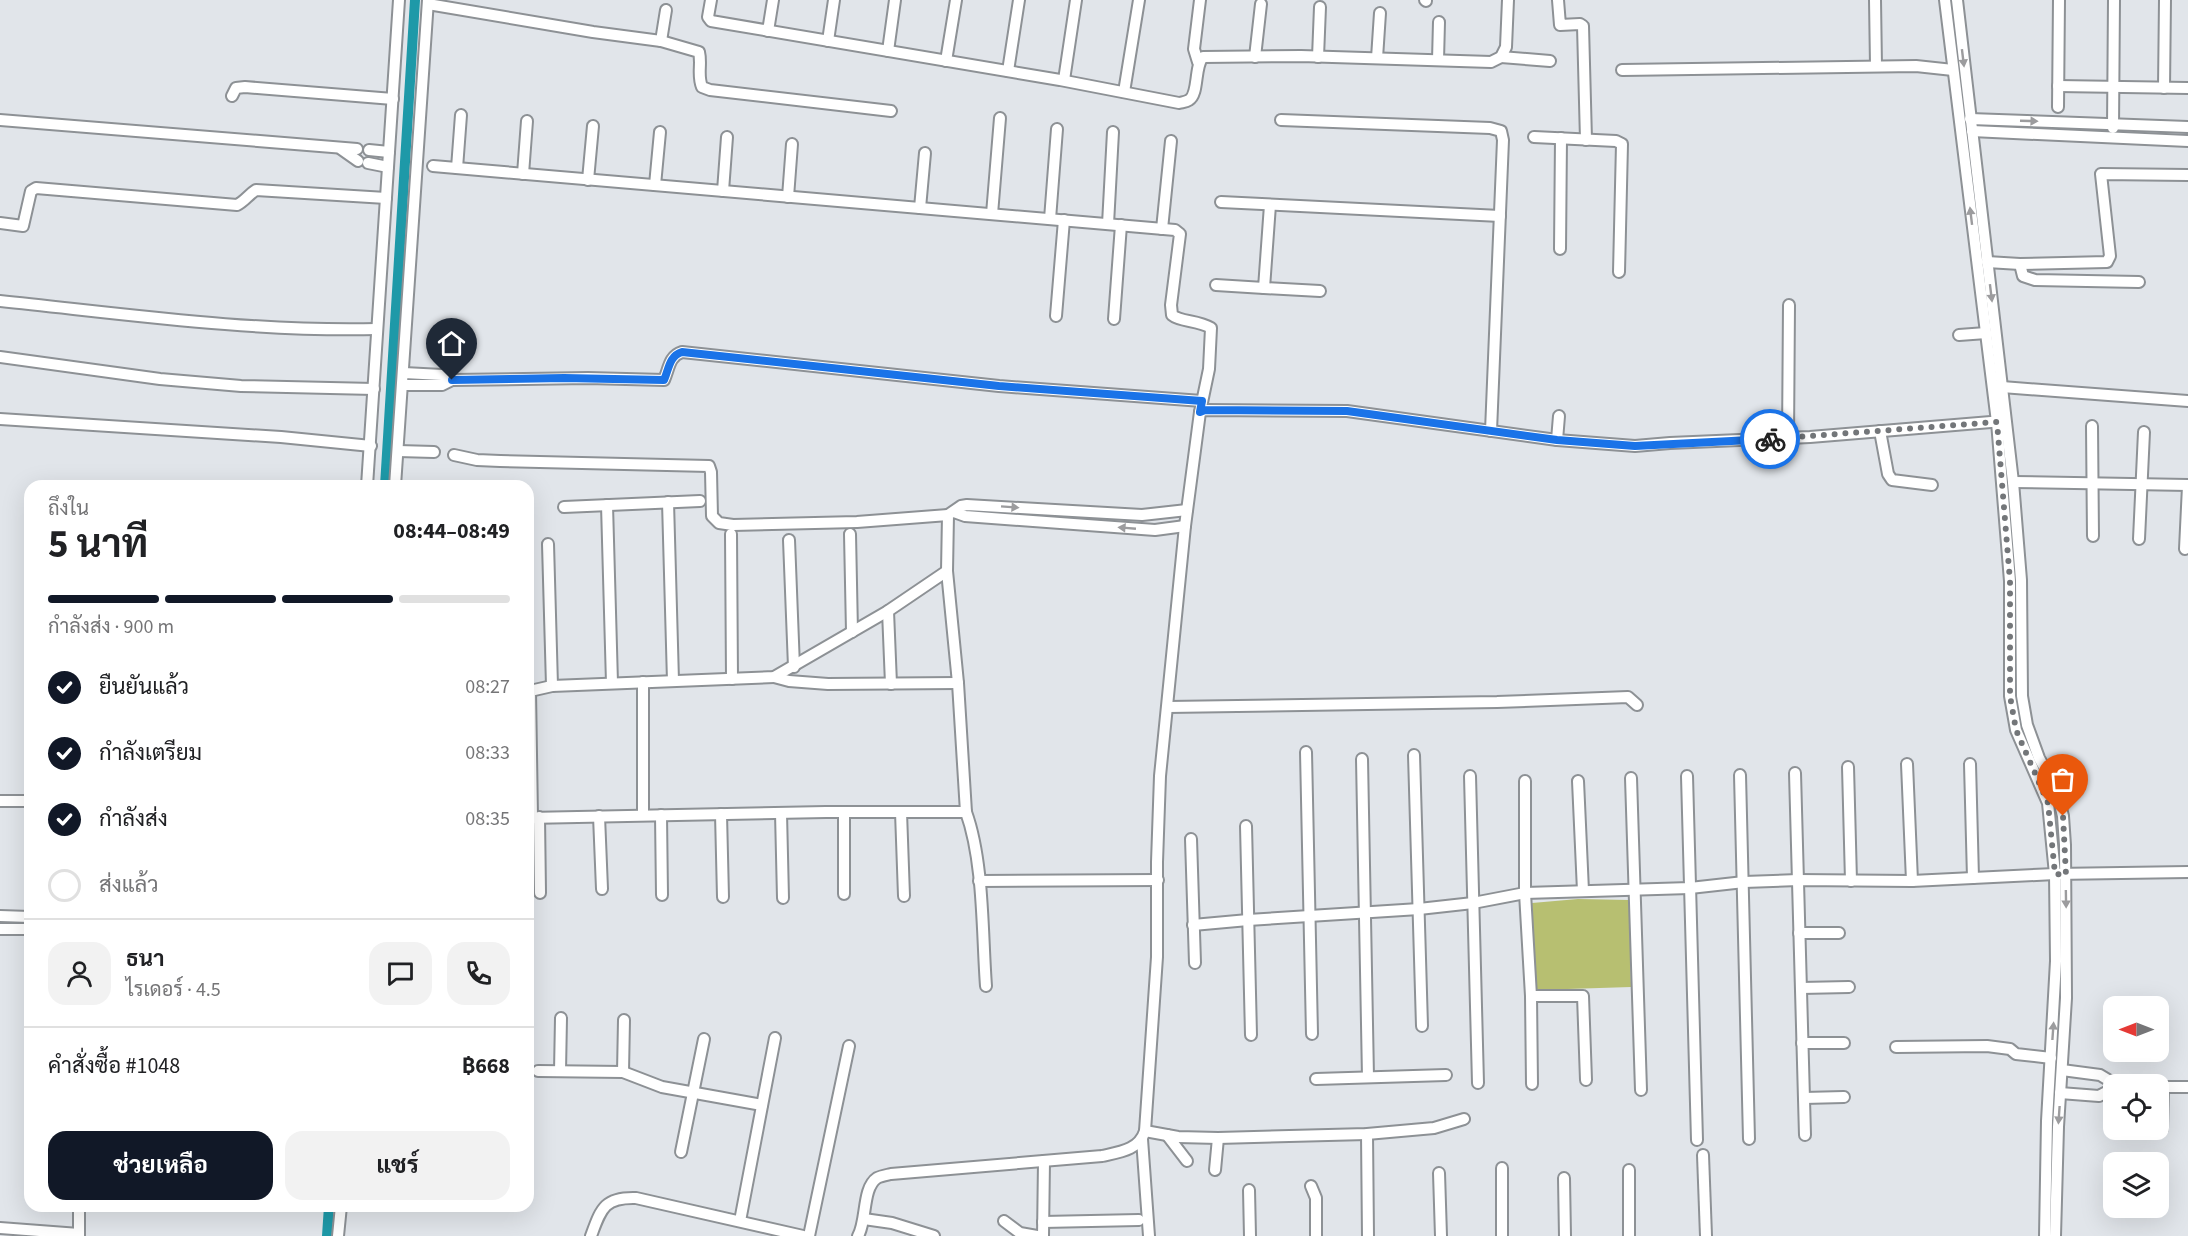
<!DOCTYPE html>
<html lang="th">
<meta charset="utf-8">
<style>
body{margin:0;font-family:"Source Sans 3",Sarabun,sans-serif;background:#f2f2f2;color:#202124;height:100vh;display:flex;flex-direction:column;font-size:22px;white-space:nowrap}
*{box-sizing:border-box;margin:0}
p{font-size:20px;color:#757577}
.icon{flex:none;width:33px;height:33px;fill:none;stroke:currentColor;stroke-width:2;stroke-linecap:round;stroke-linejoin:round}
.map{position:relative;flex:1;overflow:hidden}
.drawer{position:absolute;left:24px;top:480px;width:510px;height:732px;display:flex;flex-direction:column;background:#fff;border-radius:18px;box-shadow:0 6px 24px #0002}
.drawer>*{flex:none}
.needle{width:39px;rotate:270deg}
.controls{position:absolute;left:2103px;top:996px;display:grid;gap:12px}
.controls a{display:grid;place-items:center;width:66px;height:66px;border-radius:12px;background:#fff;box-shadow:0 6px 24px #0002;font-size:30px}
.pin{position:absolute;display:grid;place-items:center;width:51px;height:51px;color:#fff;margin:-62px -26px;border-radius:50% 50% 50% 0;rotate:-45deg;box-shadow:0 0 6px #0007}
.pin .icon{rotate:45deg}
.courier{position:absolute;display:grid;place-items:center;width:60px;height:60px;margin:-30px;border:4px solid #1a73e8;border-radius:50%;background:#fff;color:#222;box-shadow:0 2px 8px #0007}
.headline em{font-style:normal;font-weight:700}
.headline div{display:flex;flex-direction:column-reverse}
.headline{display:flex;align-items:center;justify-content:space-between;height:102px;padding:0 24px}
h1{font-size:39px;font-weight:700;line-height:45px}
.bar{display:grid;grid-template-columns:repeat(4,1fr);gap:9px 6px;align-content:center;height:72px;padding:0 24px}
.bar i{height:8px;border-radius:4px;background:#e0e0e0}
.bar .active{background:#111827}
.bar p{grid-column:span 4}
.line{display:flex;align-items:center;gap:15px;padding:0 24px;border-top:2px solid #e0e0e0}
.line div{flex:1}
.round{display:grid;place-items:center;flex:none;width:63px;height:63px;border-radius:18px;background:#f2f2f2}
ol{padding:0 24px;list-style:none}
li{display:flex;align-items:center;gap:18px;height:66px}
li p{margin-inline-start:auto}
li .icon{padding:6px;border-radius:50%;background:#111827;color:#fff;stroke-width:4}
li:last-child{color:#757577}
li i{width:33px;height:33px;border:3px solid #e0e0e0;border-radius:50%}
.cta{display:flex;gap:12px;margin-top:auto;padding:12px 24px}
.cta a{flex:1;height:69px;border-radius:18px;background:#111827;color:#fff;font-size:24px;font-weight:700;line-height:69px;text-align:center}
.cta a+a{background:#f2f2f2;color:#202124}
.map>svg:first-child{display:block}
.green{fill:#b7bf71}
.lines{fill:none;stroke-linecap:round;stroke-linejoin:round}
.canal{stroke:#1e99a8;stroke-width:10}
.minor-casing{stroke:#8d9195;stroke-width:14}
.minor{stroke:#fff;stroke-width:10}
.oneway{fill:#9c9c9e}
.done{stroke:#737679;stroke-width:6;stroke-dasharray:0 10.8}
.route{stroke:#1a73e8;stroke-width:8}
</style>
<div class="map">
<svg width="2188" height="1236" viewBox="0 0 2188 1236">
<rect width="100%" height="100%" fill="#e1e5ea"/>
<path class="green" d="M1578,899L1629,900L1631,987L1536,990L1532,903Z"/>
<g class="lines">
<g class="canal">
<path d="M385,486L415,0"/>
<path d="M327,1236L329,1206"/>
</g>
<defs>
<g id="minor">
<path d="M711,0L708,17L711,21L1060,80L1179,103C1183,102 1186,102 1189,100C1199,94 1194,67 1203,57L1301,56L1491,62L1501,57L1506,47L1508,0"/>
<path d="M1425,0L1426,1"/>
<path d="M1558,0L1560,25L1580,24L1583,26L1586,140"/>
<path d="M1875,0L1876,66"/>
<path d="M1945,0L1997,422L2010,581V696L2016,730L2048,803L2055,874L2056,961L2047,1121L2045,1236"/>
<path d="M1957,0L2013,482L2021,580L2022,696L2027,725L2039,758L2056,789L2063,816L2065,845L2066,998L2058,1127L2055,1236"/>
<path d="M428,4L593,32L661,41L699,52C702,64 697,75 702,87L710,90L891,111"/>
<path d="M768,31L773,0"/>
<path d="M661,41L666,10"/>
<path d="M828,41L834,0"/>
<path d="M888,51L895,0"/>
<path d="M1255,57L1261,4"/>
<path d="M1318,57L1320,7"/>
<path d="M1501,57L1550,61"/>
<path d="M1377,58L1380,13"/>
<path d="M1438,60L1439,22"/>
<path d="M946,61L956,0"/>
<path d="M1198,62L1194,49L1200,0"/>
<path d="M1622,70L1916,66L1953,70"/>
<path d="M1008,71L1019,0"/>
<path d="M1064,80L1076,0"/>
<path d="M2058,86L2188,88"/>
<path d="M2164,88L2165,0"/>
<path d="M1124,92L1139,0"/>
<path d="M232,96L236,88L245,87L393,99"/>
<path d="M2058,107L2059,0"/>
<path d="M1970,119L2188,127"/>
<path d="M0,120L357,149"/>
<path d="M1281,120L1490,128L1501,131L1503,140L1491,431"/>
<path d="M2113,128L2114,0"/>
<path d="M1972,131L2188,141"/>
<path d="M1534,137L1616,141L1622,144L1619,272"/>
<path d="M341,149L358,161"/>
<path d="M369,150L389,152"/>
<path d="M368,163L388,167"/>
<path d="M433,166L1175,230L1180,234L1171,305L1172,315C1180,322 1198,320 1211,328L1209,369L1200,412L1185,526L1160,776L1157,862V957L1145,1131C1139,1150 1120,1152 1102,1156L891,1174C887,1175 881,1176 877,1178C862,1188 867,1221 858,1236"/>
<path d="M457,168L461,115"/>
<path d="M523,174L527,121"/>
<path d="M588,180L593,126"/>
<path d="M655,185L660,132"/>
<path d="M723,191L727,137"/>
<path d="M788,197L792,144"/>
<path d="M1221,202L1500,216"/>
<path d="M920,208L925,153"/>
<path d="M992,214L1000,118"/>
<path d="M1050,219L1057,129"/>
<path d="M0,223L23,226L31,191L36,188L237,205C245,201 248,195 256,190L386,198"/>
<path d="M1108,224L1113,132"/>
<path d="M1162,229L1171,141"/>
<path d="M1560,249L1561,138"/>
<path d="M1987,262L2020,264L2107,262L2110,256L2101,174L2188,175"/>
<path d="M2020,264L2023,276L2035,280L2139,282"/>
<path d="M1216,285L1264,288L1270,205"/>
<path d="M1264,288L1320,291"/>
<path d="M0,301C126,314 251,332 377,329"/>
<path d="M1056,316L1064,220"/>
<path d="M1114,319L1121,225"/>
<path d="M1959,335L1986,333"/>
<path d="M0,357L160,379L241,386L374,389"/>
<path d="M404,373L442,375L452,380L588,378L664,380C669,369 669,356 682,352L999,386L1202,401"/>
<path d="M403,385H442L452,380"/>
<path d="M2002,387L2188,401"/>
<path d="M1200,412L1205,410L1347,411L1557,440L1635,446L1670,443L1810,437L2003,421"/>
<path d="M0,419L281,437L371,446"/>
<path d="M2092,426L2093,536"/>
<path d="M1880,431L1888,474L1892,480L1932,485"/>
<path d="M1788,438L1789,305"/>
<path d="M1557,440L1559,416"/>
<path d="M398,451L434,452"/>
<path d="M454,455L477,460L500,461L709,466L711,472L712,516L719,523L733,525L857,522L948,515"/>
<path d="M2013,482L2188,485"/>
<path d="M367,486L399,0"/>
<path d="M395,486L428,0"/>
<path d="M668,502L673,681"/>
<path d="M607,505L612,683"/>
<path d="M564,507L700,501"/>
<path d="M954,512L965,516L1155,530L1185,526"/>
<path d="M731,534L732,679"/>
<path d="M850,534L852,632"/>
<path d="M2139,539L2144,432"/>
<path d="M789,540L794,667"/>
<path d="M548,544L552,686"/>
<path d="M2185,549L2188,486"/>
<path d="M888,611L891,684"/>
<path d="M774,677L789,681L828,684L958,683"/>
<path d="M643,682V815"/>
<path d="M1168,707L1497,702L1628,697L1637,705"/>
<path d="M1306,752L1312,1034"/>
<path d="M1414,755L1422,1026"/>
<path d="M1362,759L1368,1077"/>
<path d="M1907,764L1912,881"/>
<path d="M1970,764L1973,878"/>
<path d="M1848,767L1851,881"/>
<path d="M1795,773L1805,1135"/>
<path d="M1740,775L1749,1139"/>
<path d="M1470,776L1478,1083"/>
<path d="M1687,776L1697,1140"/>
<path d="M1631,778L1641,1090"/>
<path d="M1525,781V893L1531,996L1532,1084"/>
<path d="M1578,781L1583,891"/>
<path d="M0,801H30"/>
<path d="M901,812L904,896"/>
<path d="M781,813L783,898"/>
<path d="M721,814L723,897"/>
<path d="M661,815L662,895"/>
<path d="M599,816L602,889"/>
<path d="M532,817L530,691L552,686L774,677L888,611L947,571"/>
<path d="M539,817L540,893"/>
<path d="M528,818L826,812H966"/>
<path d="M1246,826L1251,1035"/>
<path d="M1191,839L1195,963"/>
<path d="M979,881L1158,880"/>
<path d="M844,894V812"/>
<path d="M0,916L30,917"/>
<path d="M1193,925L1248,920L1419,909L1473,903L1525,893L1690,888L1744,882L1798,880L1912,881L2055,874L2188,872"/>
<path d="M0,929H30"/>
<path d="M1799,933H1839"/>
<path d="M986,986C982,933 984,862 966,812L958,683L947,571L948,515L961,506L967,505L1142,515L1187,510"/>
<path d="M1801,988L1849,987"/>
<path d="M1531,996H1583L1586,1080"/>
<path d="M1802,1043H1844"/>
<path d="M1896,1047L1987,1046L2010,1049L2016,1054L2051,1058"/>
<path d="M2062,1070L2100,1075L2115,1084"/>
<path d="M538,1071L623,1072L662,1087L762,1105"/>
<path d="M560,1071L561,1018"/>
<path d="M623,1072L624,1020"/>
<path d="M1316,1079L1446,1075"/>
<path d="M2159,1087H2188"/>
<path d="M2060,1093L2099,1096L2114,1088"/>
<path d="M1804,1098L1844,1097"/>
<path d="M2162,1129L2163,1088"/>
<path d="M1145,1131L1178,1137L1218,1138L1367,1134L1434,1128L1464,1119"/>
<path d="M1367,1134L1368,1236"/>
<path d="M1167,1135L1187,1161"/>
<path d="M1142,1139L1149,1236"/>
<path d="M681,1152L704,1039"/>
<path d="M1703,1155L1706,1236"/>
<path d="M1502,1168V1236"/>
<path d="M1215,1170L1218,1138"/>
<path d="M1629,1170V1236"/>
<path d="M1439,1173L1441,1236"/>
<path d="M1564,1178L1565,1236"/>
<path d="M1311,1186L1316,1198V1236"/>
<path d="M1249,1190L1250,1236"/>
<path d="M864,1219L892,1223L934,1236"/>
<path d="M740,1221L775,1038"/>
<path d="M1004,1221L1020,1233L1037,1236"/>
<path d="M1043,1222L1139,1220"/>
<path d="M0,1228L79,1234"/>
<path d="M79,1236V1206"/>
<path d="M338,1236L341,1206"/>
<path d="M591,1236C601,1209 604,1197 636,1198L803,1236"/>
<path d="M809,1236L849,1046"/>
<path d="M1043,1236L1044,1161"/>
</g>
</defs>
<use href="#minor" class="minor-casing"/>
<use href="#minor" class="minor"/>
</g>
<defs><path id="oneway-solid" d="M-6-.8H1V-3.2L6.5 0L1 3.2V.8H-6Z" transform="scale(1.5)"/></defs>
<g class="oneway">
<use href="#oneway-solid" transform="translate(1963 58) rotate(83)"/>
<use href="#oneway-solid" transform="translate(2029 121) rotate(2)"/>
<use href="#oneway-solid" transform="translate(1971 216) rotate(-97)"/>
<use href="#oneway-solid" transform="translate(1991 293) rotate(83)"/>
<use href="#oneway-solid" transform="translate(1010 507) rotate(4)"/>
<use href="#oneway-solid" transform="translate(1127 528) rotate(-175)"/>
<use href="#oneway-solid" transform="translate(2066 899) rotate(89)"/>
<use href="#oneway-solid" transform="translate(2053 1031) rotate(-86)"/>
<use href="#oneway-solid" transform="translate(2059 1115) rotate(94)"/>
</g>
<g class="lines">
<path class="done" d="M1770,439L1997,422L2010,581V696L2016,730L2048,803L2055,874L2066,875L2063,816"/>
<path class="route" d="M452,380L564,378L664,380C669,369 669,356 682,352L999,386L1202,401L1200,412L1205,410L1347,411L1557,440L1635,446L1770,439"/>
</g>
</svg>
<div class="controls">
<a><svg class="needle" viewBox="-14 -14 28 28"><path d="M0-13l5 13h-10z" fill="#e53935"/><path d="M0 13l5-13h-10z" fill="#757577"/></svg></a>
<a><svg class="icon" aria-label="locate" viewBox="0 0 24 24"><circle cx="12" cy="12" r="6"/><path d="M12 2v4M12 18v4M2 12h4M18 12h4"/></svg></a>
<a><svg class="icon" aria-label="layers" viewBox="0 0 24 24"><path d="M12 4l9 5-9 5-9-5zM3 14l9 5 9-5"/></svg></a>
</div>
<div class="pin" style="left:2063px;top:816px;background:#ea580c"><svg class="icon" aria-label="bag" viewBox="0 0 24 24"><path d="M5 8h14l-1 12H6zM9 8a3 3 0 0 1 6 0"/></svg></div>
<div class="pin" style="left:452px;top:380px;background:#1f2937"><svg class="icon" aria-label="home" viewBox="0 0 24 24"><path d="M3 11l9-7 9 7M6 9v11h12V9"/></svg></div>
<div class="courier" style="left:1770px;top:439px"><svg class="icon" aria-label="bike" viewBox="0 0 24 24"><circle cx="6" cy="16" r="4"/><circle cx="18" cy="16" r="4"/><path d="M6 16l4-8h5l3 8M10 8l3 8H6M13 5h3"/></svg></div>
<section class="drawer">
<div class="headline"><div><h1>5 นาที</h1><p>ถึงใน</p></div><em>08:44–08:49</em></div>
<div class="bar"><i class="active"></i><i class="active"></i><i class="active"></i><i></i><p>กำลังส่ง · 900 m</p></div>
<ol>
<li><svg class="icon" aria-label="check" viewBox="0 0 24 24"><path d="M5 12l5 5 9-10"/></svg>ยืนยันแล้ว<p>08:27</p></li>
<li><svg class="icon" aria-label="check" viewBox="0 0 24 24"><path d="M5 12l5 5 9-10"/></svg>กำลังเตรียม<p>08:33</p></li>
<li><svg class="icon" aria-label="check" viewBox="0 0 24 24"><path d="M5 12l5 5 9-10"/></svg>กำลังส่ง<p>08:35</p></li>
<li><i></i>ส่งแล้ว</li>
</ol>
<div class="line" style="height:108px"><a class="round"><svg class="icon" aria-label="person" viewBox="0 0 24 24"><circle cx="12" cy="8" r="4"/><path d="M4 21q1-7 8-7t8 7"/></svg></a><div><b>ธนา</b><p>ไรเดอร์ · 4.5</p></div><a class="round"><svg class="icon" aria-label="chat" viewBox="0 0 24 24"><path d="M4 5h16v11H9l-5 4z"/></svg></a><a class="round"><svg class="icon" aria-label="phone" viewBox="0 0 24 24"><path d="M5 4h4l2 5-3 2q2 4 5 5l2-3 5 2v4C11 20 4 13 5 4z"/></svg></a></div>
<div class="line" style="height:78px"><div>คำสั่งซื้อ #1048</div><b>฿668</b></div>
<div class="cta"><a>ช่วยเหลือ</a><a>แชร์</a></div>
</section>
</div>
